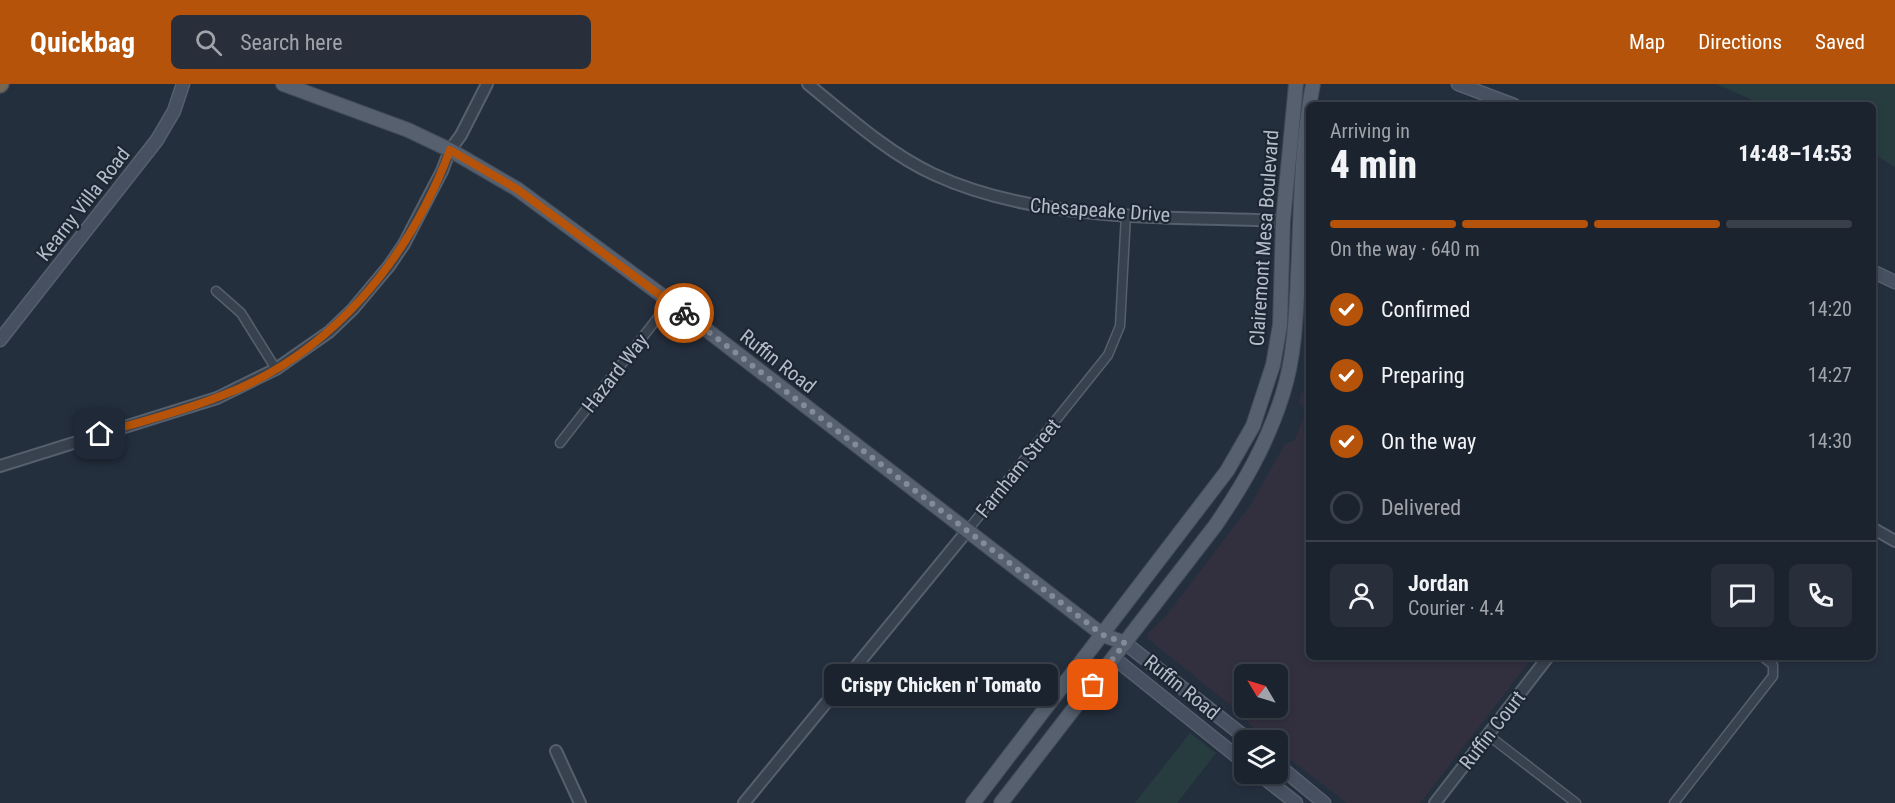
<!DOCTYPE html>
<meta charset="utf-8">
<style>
body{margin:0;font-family:"Roboto Condensed",sans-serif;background:#282f3a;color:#f1f3f6;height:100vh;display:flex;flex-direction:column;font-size:22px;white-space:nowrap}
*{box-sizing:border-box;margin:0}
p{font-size:20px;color:#a0a4aa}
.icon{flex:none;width:33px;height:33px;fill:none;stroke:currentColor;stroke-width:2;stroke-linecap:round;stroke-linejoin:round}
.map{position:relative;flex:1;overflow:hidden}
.details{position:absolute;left:1306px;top:18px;width:570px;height:558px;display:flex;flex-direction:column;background:#1b232e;border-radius:9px;box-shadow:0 3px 9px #0003,0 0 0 2px #39404a}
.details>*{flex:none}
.needle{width:39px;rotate:308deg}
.fabs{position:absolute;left:1234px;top:580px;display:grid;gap:12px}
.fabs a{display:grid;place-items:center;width:54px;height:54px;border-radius:9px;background:#1b232e;box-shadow:0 3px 9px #0003,0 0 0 2px #39404a;font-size:30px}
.pin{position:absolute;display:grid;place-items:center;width:51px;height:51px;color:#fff;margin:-26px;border-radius:12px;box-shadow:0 3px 9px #0006}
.courier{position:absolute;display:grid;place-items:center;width:60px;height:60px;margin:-30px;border:4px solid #b45309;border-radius:50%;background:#fff;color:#222;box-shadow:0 2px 8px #0007}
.bubble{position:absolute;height:42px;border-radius:9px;background:#1b232e;box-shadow:0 3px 9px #0003,0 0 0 2px #39404a;font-size:20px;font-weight:800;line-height:42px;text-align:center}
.head em{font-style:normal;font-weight:800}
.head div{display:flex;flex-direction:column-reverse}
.head{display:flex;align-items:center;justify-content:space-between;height:102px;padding:0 24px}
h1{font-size:39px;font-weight:800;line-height:45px}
.bar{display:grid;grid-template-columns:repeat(4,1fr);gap:9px 6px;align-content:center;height:72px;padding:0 24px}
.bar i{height:8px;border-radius:4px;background:#39404a}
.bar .active{background:#b45309}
.bar p{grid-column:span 4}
.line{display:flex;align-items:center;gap:15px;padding:0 24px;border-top:2px solid #39404a}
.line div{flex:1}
.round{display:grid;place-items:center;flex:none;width:63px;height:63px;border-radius:9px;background:#282f3a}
ol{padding:0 24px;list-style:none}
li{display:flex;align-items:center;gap:18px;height:66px}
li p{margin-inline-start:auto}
li .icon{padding:6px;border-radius:50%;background:#b45309;color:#fff;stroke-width:4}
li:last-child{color:#a0a4aa}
li i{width:33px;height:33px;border:3px solid #39404a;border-radius:50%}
header{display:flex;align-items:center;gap:36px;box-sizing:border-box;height:84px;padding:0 30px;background:#b45309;color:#fff}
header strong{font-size:28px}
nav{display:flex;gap:33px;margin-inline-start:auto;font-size:21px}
.search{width:420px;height:54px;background:#282f3a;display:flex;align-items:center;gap:15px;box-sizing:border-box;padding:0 21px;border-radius:9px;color:#a0a4aa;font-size:22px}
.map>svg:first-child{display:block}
.medical{fill:#32303f;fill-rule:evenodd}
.green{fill:#263c3f}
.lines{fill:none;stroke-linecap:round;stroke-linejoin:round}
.minor-casing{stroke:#565f6c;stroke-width:11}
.tertiary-casing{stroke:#565f6c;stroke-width:14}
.secondary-casing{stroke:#565f6c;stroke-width:15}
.primary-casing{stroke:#414a57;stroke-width:16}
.motorway-casing{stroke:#434c59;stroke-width:18}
.minor{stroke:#38414e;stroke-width:8}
.tertiary{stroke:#38414e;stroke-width:10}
.secondary{stroke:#465061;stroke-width:12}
.primary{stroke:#56606e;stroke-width:14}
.motorway{stroke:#746855;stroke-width:15}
.done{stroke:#828b98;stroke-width:6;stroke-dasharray:0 10.8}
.route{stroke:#b45309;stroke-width:8}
.labels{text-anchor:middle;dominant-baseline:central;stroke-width:4.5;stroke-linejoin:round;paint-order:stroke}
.street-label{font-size:20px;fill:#b4bcc9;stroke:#1d2633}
</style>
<header>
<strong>Quickbag</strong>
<div class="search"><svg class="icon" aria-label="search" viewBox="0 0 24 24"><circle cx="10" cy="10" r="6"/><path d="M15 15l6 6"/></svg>Search here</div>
<nav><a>Map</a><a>Directions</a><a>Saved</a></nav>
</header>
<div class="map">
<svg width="1895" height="719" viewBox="0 0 1895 719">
<rect width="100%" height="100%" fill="#242f3e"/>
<path class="medical" d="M1302,306L1310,312V573H1533L1420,719H1347L1278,666V657L1265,656L1233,623L1147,554L1149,548L1165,533L1250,422L1285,360L1295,356L1306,327L1299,319ZM1245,591H1278V624H1245Z"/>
<g class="green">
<path d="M1716,0H1895V83L1874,70V21H1764Z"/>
<path d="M1190,649L1216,669L1177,719H1135Z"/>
</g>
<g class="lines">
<defs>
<g id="minor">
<path d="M216,207L241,229L276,285"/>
<path d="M560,359L670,218"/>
<path d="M967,447L1108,271L1120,242L1126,130"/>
<path d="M1488,651L1576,719"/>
<path d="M1674,719L1773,592V581L1763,573"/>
</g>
<g id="tertiary">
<path d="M808,0C846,31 888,69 933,90C1038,139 1170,132 1283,137"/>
<path d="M0,382L217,314L276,285L329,248L353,225L389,182L404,160L442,87L450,66L461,51L487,0"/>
<path d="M1874,445L1895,457"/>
<path d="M556,667L580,719"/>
<path d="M744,719L967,447"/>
<path d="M1435,719L1548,573"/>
</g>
<g id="secondary">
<path d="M1458,0L1514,21"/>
<path d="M1874,188L1895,198"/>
<path d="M0,256L157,56L174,27L183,0"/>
<path d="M1125,559L1250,657"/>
<path d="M1114,574L1245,679"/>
<path d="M1278,681L1324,719"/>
<path d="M1259,690L1296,719"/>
</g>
<g id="primary">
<path d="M283,0L408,46L450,66L517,105L660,210L1103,551L1125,559"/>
<path d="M973,719L1227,387L1253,342L1273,281L1280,241L1283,137L1296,0"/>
<path d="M1001,719L1215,442C1244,400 1268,358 1283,309C1295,271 1296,230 1298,191C1301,127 1301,63 1313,0"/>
</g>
<path id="motorway" d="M0,1L1,0"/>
</defs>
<use href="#minor" class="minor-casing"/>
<use href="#tertiary" class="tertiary-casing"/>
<use href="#secondary" class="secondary-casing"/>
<use href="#primary" class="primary-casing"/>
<use href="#motorway" class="motorway-casing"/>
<use href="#minor" class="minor"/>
<use href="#tertiary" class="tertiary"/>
<use href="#secondary" class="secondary"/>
<use href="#primary" class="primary"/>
<use href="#motorway" class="motorway"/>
</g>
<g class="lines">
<path class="done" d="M684,229L1103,551L1125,559L1093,601"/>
<path class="route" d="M100,350C139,338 180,328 218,313C330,272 409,176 450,66L517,105L684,229"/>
</g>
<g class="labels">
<g class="street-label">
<text transform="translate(83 120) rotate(-52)">Kearny Villa Road</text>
<text transform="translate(1100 126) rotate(4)">Chesapeake Drive</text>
<text transform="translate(1264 154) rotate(-86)">Clairemont Mesa Boulevard</text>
<text transform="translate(778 277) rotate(38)">Ruffin Road</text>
<text transform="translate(615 289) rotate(-52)">Hazard Way</text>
<text transform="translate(1018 384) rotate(-51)">Farnham Street</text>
<text transform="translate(1182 603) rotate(39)">Ruffin Road</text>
<text transform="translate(1492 646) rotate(-52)">Ruffin Court</text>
</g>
</g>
</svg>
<div class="fabs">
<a><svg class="needle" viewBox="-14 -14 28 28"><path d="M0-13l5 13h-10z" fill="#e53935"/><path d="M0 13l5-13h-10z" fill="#a0a4aa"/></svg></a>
<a><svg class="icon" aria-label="layers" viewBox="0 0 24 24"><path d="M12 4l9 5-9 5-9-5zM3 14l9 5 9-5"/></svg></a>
</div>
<div class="pin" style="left:1093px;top:601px;background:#ea580c"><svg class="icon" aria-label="bag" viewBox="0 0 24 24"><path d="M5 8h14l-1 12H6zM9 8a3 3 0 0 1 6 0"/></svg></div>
<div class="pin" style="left:100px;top:350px;background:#1f2937"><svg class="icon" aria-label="home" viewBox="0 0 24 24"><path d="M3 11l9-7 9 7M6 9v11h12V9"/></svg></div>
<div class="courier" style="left:684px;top:229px"><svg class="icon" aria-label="bike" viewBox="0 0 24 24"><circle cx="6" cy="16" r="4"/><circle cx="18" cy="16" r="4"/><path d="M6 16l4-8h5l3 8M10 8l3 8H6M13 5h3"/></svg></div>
<div class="bubble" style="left:824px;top:580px;width:234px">Crispy Chicken n' Tomato</div>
<section class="details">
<div class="head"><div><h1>4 min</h1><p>Arriving in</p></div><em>14:48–14:53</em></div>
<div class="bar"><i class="active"></i><i class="active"></i><i class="active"></i><i></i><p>On the way · 640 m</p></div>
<ol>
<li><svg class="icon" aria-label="check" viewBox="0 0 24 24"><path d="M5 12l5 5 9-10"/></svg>Confirmed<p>14:20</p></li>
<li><svg class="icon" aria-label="check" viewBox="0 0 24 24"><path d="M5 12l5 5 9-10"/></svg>Preparing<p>14:27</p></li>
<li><svg class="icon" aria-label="check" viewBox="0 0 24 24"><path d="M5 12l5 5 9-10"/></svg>On the way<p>14:30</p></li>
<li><i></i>Delivered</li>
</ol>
<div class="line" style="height:108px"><a class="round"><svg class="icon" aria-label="person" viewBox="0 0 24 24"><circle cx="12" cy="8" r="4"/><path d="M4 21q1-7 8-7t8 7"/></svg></a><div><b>Jordan</b><p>Courier · 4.4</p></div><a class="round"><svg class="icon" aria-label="chat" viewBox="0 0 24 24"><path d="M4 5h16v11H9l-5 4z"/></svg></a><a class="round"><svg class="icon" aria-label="phone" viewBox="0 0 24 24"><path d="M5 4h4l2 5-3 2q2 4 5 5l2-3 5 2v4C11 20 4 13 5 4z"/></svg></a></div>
</section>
</div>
